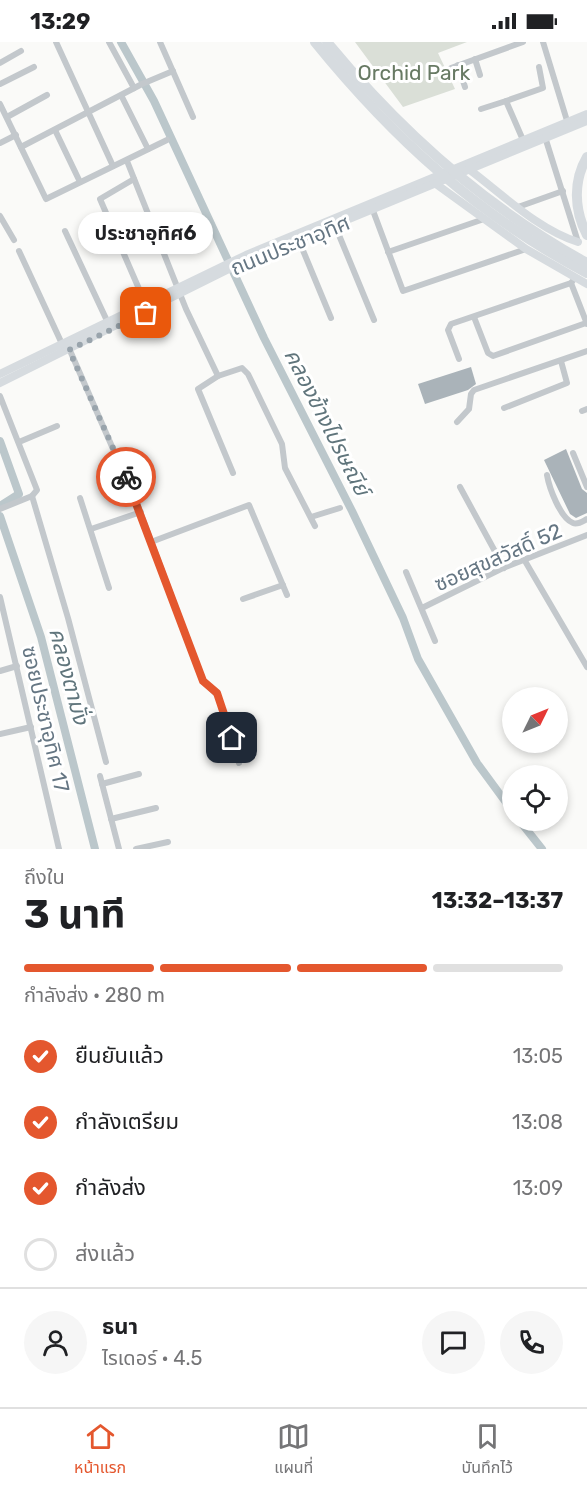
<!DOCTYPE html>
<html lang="th">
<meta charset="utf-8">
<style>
body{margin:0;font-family:Rubik,"Noto Sans Thai",sans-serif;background:#f6f6f6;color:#202124;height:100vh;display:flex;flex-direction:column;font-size:22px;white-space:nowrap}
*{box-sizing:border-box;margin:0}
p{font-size:20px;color:#757577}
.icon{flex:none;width:33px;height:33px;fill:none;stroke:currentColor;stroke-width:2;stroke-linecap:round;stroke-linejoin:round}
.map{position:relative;height:807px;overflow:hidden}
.sheet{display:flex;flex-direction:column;background:#fff;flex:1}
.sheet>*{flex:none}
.needle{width:39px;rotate:47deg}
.tools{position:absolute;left:502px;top:645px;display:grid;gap:12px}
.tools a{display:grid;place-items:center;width:66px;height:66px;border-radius:50%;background:#fff;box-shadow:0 3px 9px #0003;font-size:30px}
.pin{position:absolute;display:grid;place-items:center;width:51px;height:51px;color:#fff;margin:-26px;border-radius:12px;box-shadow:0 3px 9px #0006}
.courier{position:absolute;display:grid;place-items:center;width:60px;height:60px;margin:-30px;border:4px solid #e4572e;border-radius:50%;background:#fff;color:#222;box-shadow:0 2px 8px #0007}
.bubble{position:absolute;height:42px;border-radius:21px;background:#fff;box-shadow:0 3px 9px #0003;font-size:20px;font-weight:700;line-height:42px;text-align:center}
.summary em{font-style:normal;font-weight:700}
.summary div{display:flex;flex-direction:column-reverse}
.summary{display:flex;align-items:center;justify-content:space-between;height:102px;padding:0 24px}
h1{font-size:39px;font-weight:700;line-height:45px}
.bar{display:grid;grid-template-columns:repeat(4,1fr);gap:9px 6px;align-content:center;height:72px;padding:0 24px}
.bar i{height:8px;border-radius:4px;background:#e0e0e0}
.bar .on{background:#e4572e}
.bar p{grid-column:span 4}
.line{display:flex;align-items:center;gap:15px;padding:0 24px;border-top:2px solid #e0e0e0}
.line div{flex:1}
.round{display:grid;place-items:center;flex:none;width:63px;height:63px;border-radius:32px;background:#f6f6f6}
ol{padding:0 24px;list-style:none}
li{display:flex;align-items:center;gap:18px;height:66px}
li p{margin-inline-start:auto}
li .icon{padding:6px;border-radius:50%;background:#e4572e;color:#fff;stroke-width:4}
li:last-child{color:#757577}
li i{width:33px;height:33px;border:3px solid #e0e0e0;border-radius:50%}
.status{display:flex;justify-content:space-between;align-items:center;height:42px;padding:0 30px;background:#fff;direction:ltr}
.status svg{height:16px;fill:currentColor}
.menu{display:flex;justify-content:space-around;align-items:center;height:84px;border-top:2px solid #e0e0e0;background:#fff;font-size:16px;color:#757577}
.menu a{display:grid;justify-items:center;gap:3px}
.menu .on{color:#e4572e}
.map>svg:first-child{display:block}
.green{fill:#dadfd7}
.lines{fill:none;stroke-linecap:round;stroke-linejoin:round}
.canal{stroke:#bbc7cb;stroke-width:8}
.building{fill:#aab3b9}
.street{stroke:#c3c8cc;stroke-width:6}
.secondary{stroke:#d6dbdf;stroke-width:8}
.highway{stroke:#d6dbdf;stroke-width:10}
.done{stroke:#99a4ac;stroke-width:6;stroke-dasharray:0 10.8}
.route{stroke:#e4572e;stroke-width:8}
.labels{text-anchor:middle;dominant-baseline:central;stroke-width:6;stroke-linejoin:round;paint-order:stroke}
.park-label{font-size:21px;fill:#687a64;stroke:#fff}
.street-label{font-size:21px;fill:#657683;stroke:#fff}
.water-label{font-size:22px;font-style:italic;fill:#60757c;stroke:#fff}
</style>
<div class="status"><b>13:29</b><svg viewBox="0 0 49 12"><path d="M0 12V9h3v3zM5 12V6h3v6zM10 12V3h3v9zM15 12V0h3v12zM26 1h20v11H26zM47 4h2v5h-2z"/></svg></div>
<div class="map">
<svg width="587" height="807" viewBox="0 0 587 807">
<rect width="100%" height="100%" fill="#fafaf8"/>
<path class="green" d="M355,0H467L438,11L455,47L403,65Z"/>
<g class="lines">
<g class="canal">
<path d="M121,0L154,59L264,296L352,469L403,576L418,617L477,721L513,770"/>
<path d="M0,399L19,452L0,464"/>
<path d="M0,474L41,595L95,807"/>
<path d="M519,778L542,807"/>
</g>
</g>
<g class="building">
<path d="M471,325L476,342L468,348L425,362L418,342Z"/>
<path d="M566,407L582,447L587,451V471L576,476L570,472L544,418Z"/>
</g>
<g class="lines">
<g class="street">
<path d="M56,0L113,124"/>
<path d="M109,0L134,46"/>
<path d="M160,0L193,75"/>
<path d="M543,0L568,82"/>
<path d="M475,17L480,33"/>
<path d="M0,21L21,9"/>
<path d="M458,23L465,45"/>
<path d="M451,26L523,0"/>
<path d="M0,42L34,25"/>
<path d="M122,55L148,107"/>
<path d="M506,59L543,46L539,25"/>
<path d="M0,62L46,157L167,98"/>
<path d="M481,67L506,59L523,98"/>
<path d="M7,75L47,53"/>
<path d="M55,88L80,140"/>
<path d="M545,95L578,200"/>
<path d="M0,101L16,93"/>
<path d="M21,105L142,42L173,29"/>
<path d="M127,119L186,267L218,334"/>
<path d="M134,137L100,157L146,263"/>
<path d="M518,165L563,149"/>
<path d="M372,166L403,249L526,207"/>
<path d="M0,174L14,198"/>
<path d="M334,181L374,278"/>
<path d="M65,189L109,283"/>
<path d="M297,194L331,276"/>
<path d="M19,209L63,304"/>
<path d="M388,210L484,177"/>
<path d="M571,241L587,282"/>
<path d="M474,275L488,311L493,314L586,281"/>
<path d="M68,304L138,464L203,639L218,654L239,721"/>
<path d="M459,317L448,288L451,282L571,241L575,236"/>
<path d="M0,354L37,448L32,454L0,467"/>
<path d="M504,366L567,341L561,319"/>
<path d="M582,369L587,367"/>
<path d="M457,380L469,367L471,352L474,348L587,309"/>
<path d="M19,400L57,384"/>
<path d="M573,411L587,445"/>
<path d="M233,431L198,347L218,334L242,326L248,332L282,402L285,426L315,484"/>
<path d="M547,433C549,445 560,476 573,481C578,483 583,479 587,477"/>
<path d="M460,445L504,526"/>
<path d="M32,454L68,576L106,720"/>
<path d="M80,456L109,546"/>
<path d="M311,475L340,466"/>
<path d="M91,487L141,470"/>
<path d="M151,500L249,463L287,553"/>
<path d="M525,519L587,625"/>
<path d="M406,530L435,599"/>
<path d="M0,555L59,807"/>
<path d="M243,557L283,543"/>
<path d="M422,566L503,526L587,493"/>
<path d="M0,629L17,624"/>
<path d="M0,692L31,685"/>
<path d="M100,734L119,807"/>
<path d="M102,742L139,732"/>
<path d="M111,777L156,766"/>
<path d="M136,807L168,800"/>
</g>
<g class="secondary">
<path d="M470,128C503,153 539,188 578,200"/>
<path d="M436,142L526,207L587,242"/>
<path d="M0,332L246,213L587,72"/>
<path d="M0,341L235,224L587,79"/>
</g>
<g class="highway">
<path d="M315,0C393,96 477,173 587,231"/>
<path d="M327,0C401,90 485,165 587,221"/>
<path d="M587,115C573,139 574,168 587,193"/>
</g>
</g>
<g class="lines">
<path class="done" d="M126,435L69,308L146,271"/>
<path class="route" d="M126,435L203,639L217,651L232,696"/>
</g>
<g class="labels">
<g class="park-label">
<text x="414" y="30">Orchid Park</text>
</g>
<g class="street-label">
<text transform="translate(290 203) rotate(-22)">ถนนประชาอุทิศ</text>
<text transform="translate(498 515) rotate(-24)">ซอยสุขสวัสดิ์ 52</text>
<text transform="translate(46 677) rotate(77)">ซอยประชาอุทิศ 17</text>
</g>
<g class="water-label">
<text transform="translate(327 380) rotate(63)">คลองข้างไปรษณีย์</text>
<text transform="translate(69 634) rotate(75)">คลองตามั่ง</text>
</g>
</g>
</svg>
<div class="tools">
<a><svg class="needle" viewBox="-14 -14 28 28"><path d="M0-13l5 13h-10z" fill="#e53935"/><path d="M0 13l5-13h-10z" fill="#757577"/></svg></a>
<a><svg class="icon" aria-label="locate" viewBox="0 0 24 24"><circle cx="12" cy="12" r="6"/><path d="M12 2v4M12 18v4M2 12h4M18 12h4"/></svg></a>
</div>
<div class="pin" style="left:146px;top:271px;background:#ea580c"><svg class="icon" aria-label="bag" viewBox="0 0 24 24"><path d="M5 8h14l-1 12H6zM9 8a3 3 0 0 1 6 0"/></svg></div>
<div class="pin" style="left:232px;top:696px;background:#1f2937"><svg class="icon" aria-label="home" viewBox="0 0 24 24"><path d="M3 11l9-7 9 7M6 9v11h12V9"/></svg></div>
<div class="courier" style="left:126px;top:435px"><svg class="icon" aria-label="bike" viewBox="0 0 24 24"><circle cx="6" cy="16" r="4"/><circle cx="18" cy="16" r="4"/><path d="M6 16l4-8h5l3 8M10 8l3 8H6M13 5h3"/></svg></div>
<div class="bubble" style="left:78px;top:170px;width:135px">ประชาอุทิศ6</div>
</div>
<section class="sheet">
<div class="summary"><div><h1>3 นาที</h1><p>ถึงใน</p></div><em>13:32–13:37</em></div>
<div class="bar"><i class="on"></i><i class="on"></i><i class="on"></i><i></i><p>กำลังส่ง · 280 m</p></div>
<ol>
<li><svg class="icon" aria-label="check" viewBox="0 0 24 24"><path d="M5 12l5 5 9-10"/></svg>ยืนยันแล้ว<p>13:05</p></li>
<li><svg class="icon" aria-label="check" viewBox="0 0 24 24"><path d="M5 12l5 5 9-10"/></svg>กำลังเตรียม<p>13:08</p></li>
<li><svg class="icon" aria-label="check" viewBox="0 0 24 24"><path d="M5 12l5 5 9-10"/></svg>กำลังส่ง<p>13:09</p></li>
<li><i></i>ส่งแล้ว</li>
</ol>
<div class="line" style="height:108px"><a class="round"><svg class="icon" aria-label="person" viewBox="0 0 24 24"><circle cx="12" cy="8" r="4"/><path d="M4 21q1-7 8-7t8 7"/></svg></a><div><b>ธนา</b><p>ไรเดอร์ · 4.5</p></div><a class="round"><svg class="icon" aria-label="chat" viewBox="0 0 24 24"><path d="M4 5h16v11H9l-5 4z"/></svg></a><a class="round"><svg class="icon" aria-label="phone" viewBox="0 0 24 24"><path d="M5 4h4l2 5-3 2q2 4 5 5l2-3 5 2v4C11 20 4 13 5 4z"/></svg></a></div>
</section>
<nav class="menu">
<a class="on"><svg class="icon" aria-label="home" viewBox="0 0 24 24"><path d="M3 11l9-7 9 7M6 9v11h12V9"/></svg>หน้าแรก</a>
<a><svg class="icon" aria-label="map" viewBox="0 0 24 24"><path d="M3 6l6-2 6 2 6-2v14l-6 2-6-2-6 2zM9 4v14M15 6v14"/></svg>แผนที่</a>
<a><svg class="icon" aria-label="saved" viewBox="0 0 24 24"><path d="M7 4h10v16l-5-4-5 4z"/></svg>บันทึกไว้</a>
</nav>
